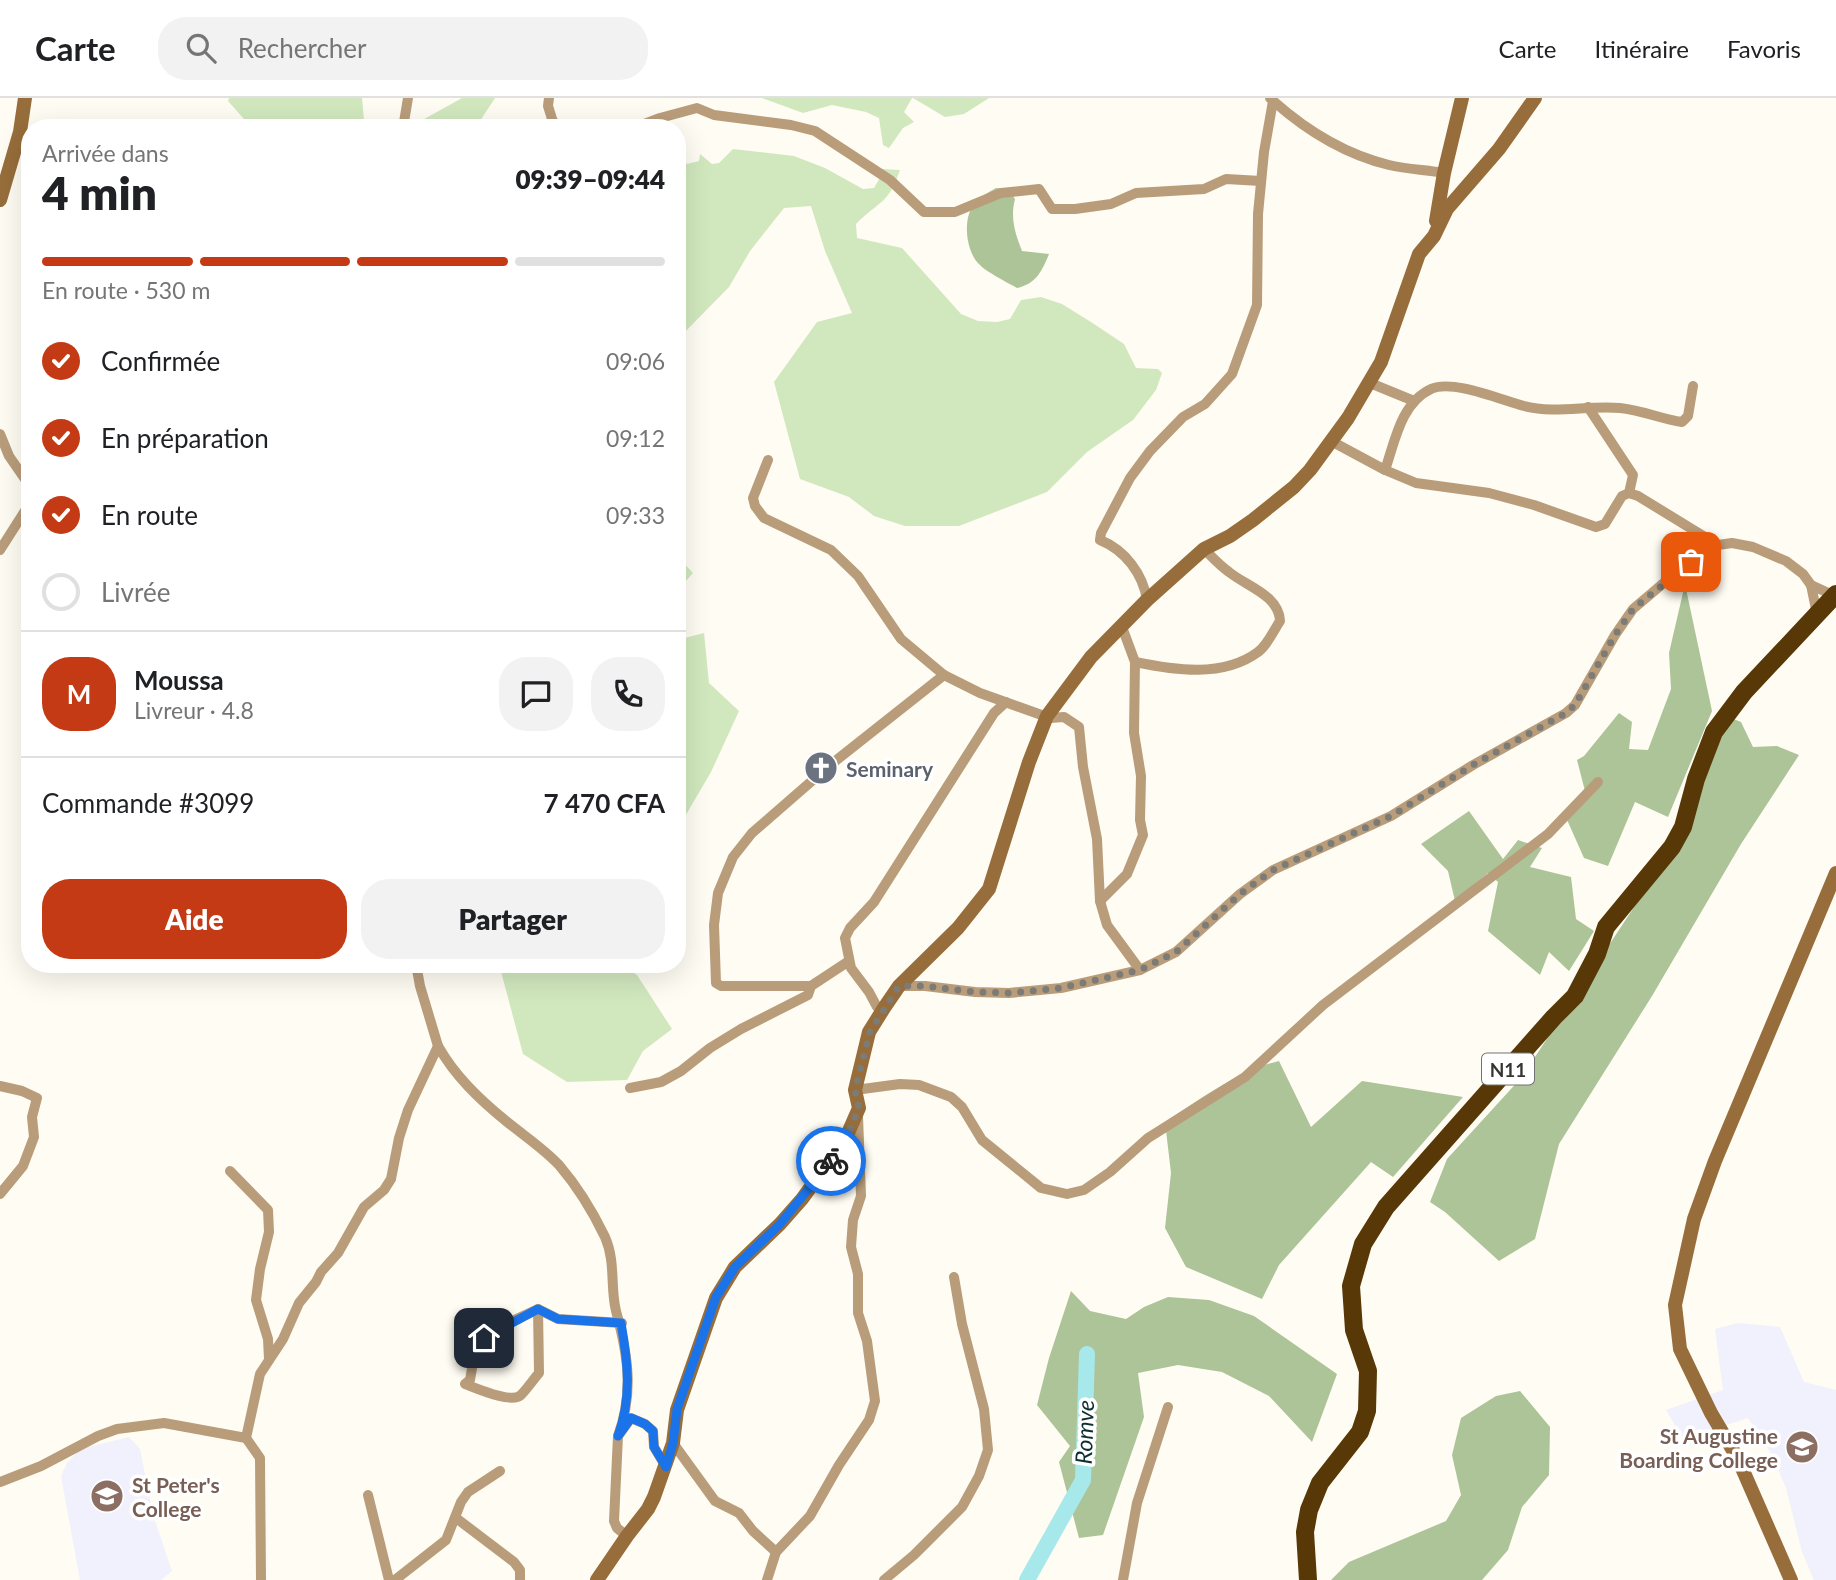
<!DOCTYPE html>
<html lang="fr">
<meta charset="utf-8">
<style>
body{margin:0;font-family:Lato,sans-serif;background:#f2f2f2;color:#202124;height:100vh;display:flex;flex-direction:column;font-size:26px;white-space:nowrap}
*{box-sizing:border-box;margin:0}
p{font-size:23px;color:#757577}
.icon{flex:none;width:38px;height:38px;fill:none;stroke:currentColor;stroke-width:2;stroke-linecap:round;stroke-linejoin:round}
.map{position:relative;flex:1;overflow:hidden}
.side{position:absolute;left:21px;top:21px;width:665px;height:854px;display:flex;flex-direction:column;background:#fff;border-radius:28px;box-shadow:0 7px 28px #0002}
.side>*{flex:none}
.pin{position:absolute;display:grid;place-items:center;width:60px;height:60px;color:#fff;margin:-30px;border-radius:14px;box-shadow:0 4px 10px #0006}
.courier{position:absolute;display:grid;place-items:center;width:70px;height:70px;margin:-35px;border:5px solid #1a73e8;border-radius:50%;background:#fff;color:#222;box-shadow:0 2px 9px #0007}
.summary em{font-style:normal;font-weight:800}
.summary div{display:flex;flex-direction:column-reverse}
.summary{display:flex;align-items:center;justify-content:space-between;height:119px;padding:0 21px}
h1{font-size:46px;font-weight:800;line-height:52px}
.bar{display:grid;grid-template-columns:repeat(4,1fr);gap:10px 7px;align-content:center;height:84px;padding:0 21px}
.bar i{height:9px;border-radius:5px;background:#e0e0e0}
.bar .current{background:#c33a14}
.bar p{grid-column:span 4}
.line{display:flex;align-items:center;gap:18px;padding:0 21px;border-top:2px solid #e0e0e0}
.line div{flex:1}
.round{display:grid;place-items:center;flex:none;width:74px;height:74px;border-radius:28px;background:#f2f2f2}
ol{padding:0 21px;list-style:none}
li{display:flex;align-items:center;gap:21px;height:77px}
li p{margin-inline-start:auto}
li .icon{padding:7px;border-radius:50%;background:#c33a14;color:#fff;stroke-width:4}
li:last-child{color:#757577}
li i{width:38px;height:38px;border:4px solid #e0e0e0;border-radius:50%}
.primary-button{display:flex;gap:14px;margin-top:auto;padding:14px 21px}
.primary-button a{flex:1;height:80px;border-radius:28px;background:#c33a14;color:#fff;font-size:28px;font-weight:800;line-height:80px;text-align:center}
.primary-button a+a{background:#f2f2f2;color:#202124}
header{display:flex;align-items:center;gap:42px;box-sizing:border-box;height:98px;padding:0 35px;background:#fff;border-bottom:2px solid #e0e0e0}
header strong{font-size:33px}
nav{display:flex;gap:38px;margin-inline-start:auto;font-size:24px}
.search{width:490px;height:63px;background:#f2f2f2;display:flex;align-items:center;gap:18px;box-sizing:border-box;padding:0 24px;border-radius:28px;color:#757577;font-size:26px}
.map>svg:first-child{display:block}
.education{fill:#f1f0fd}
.green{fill:#d1e8be}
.forest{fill:#acc498}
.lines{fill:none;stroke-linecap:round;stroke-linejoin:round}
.river{stroke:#a7e9ea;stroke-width:16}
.street{stroke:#b99d7b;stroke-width:10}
.secondary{stroke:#976e3b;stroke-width:14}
.highway{stroke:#583806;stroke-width:18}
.done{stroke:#7c7b76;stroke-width:7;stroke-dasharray:0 12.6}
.route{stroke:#1a73e8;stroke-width:9}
.labels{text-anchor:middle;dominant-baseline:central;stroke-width:7;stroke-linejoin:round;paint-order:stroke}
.shield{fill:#fff;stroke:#727270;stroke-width:2}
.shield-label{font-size:19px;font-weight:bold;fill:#363532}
.worship-label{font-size:21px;font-weight:bold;fill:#5b616d;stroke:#fff;text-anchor:start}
.education-label{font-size:21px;font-weight:bold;fill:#785e54;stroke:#fff;text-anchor:end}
.water-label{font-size:23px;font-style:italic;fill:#0e2f30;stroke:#fff}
</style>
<header>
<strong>Carte</strong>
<div class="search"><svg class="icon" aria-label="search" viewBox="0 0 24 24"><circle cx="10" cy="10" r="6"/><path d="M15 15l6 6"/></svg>Rechercher</div>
<nav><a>Carte</a><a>Itinéraire</a><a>Favoris</a></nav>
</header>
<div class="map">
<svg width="1836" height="1482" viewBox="0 0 1836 1482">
<rect width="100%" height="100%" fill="#fffcf3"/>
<g class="education">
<path d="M1738,1225L1780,1229L1804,1284L1836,1292V1482H1814L1802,1454L1786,1390L1772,1357L1748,1320L1683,1341L1666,1312L1723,1292L1715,1231Z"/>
<path d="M129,1339L140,1351L153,1417L172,1473L161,1482H80L61,1378L67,1365L80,1351Z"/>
</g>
<g class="green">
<path d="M229,0H362L364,22L370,30H252L228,3Z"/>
<path d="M462,0H495L480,23L481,30H408Z"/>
<path d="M762,0H912L904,14L914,24L903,30L889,50L883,47L879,20L866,14L832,7L803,15Z"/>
<path d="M913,0H989L964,16L945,19Z"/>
<path d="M677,33L681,39L680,59L687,66L699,63L700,56L712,66L719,65L733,51L794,58L825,70L863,91L874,90L881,78L882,71L900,72C888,107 880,102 856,126L857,140L902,150L961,216L978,223L997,224L1010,221L1021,202L1041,199L1062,206L1091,224L1124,246L1136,270L1158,271L1162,275L1156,292L1133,322L1087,354L1047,394L959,428H905L874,418L849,399L800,381L774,284L817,224L852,215L825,153L811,108L784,110L750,153L729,189L677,242Z"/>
<path d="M677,458L693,475L677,493Z"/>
<path d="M704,535L709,585L739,613L711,674L677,732V542Z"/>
<path d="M499,866H621L637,877L672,931L643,953L627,982L567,984L523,956Z"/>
</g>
<g class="forest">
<path d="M996,90L1008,91L1015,101C1010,120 1015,135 1022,153L1049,156C1042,173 1036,186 1017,190C1008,185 985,173 980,167C967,156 963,126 971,111C976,101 987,95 996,90Z"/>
<path d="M1685,486L1712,613L1668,719L1635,704L1608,768L1584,760L1564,715L1585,693L1577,662L1584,658L1619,615L1632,624L1629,651L1648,652L1671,591L1669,555Z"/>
<path d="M1726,618L1741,624L1753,649L1777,648L1799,657L1741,746L1652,898L1559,1046L1535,1141L1499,1163L1445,1114L1430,1104L1447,1061L1521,980L1689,726Z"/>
<path d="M1469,713L1503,761L1518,742L1542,750L1530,769L1571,779L1576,821L1594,833L1569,873L1549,854L1540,877L1488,833L1498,784L1488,775L1455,803L1448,773L1421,746Z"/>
<path d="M1279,963L1311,1029L1362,983L1463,999L1393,1079L1371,1064L1279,1167L1262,1201L1186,1169L1165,1130L1171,1075L1165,1024C1201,1001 1237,973 1279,963Z"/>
<path d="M1071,1193L1090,1213L1126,1221L1144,1209L1168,1199L1209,1202L1254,1218L1337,1276L1312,1344L1269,1298L1222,1274L1178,1267L1138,1275L1144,1319L1103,1437L1079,1440L1059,1364L1070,1348L1037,1307L1049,1260Z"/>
<path d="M1520,1293L1550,1329L1549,1377L1522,1409L1508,1452L1482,1482H1331L1349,1464L1446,1423L1461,1397L1452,1357L1461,1320L1496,1298Z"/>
</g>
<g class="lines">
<path class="river" d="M1027,1482L1083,1382L1087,1256"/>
<g class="street">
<path d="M549,0L548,8L553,24L565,30"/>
<path d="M1270,0C1304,31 1344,56 1389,67C1406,71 1426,72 1444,75"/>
<path d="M403,30L408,0"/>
<path d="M634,30L660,20L697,10L714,17L791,27L815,33L890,82L924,114H955L1001,95L1039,91L1052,111H1075L1111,106L1136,95L1204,91L1226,81L1261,83"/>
<path d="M1370,285L1414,303"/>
<path d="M1588,309L1633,377L1629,395"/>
<path d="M0,336L9,358L27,384L30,399"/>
<path d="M1331,343L1385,372L1416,385L1489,395L1534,407L1596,429L1605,426L1622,398L1629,395L1638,398L1718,447"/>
<path d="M768,362L753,400L755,408L764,420L831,452L858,478L901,541L944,577L980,595L1050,620L1064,619L1079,629L1083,669L1097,741L1100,803L1107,827L1140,872"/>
<path d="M1385,372C1395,343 1401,305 1431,291C1453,281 1501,302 1524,308C1555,316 1588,307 1620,310C1641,312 1661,321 1682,324L1688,318L1693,288"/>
<path d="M0,452L30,405"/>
<path d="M1811,487L1817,516"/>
<path d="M1147,502C1143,476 1125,452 1100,442L1101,435L1130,380L1150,353L1183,319L1205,306L1232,276L1257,207L1258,116L1264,54L1273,3"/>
<path d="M1135,564C1174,572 1223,580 1258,554C1267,548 1274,532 1280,523C1279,497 1246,488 1229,474C1220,468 1212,459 1204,451"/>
<path d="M1100,803L1127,776L1143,737L1140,722L1141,678L1134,635L1135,564L1122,529"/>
<path d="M416,866L420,888L438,948"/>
<path d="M811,888H721L716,885L714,827L718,795L733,759L752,735L829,668L944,577"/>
<path d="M899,888H925L975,894L1009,895L1061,890L1140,872L1176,854L1240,796L1273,772L1391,718L1473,667L1566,615L1575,607L1615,537L1633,511L1679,472L1718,447L1732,445L1753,449L1786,463L1803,476L1811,487L1835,498"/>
<path d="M884,910L877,909L869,894L851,870L845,840L850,830L874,804L994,615L1006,604"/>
<path d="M0,988L22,993L37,1000L32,1019L34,1039L23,1068L0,1096"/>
<path d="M630,990L661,984L681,973L710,950L741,931L808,897L811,888L849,863"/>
<path d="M855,992L900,986L919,987L951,999L962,1009L982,1042L1041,1090L1067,1096L1084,1092L1110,1074L1148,1040L1245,979L1323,907L1548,736L1598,684"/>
<path d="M230,1073L268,1112L269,1134L260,1171L256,1202L268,1241L269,1261"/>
<path d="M538,1211L539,1275C533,1282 527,1291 521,1297C511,1306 476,1290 465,1286L470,1282L476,1247L506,1226Z"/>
<path d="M538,1211L558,1221L622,1225"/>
<path d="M618,1338L614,1423L617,1430L627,1438"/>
<path d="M246,1340L260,1276L283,1241L299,1205L316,1184L321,1174L338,1155L364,1109L384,1092L391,1081L399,1040L408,1012L438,948C455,978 479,1001 506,1023C523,1037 543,1050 559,1067C577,1088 593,1114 605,1139C616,1164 610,1189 616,1213C628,1257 634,1294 618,1338L631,1320L645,1326L653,1333L654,1349L666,1369"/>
<path d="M673,1345L715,1403L739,1415L753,1433L776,1454"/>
<path d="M0,1384L41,1368L98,1338L117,1331L164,1325L246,1340L260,1360L261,1482"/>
<path d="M368,1397L389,1482"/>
<path d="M456,1420L514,1464L520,1472V1482"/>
<path d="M395,1482L446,1442L461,1404L468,1394L500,1373"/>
<path d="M767,1482L776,1454L810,1418L839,1367L869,1322L875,1303L867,1243L858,1215V1176L851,1149L853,1122L861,1098L858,1018"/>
<path d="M884,1482L914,1457L962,1409L979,1378L988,1352L984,1311L962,1226L954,1179"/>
<path d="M1123,1482L1137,1405L1168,1309"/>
</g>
<g class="secondary">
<path d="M0,102L20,34L25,0"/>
<path d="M1436,123L1444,75L1462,0"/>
<path d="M597,1482L627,1438L648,1411L654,1399L673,1345L677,1312L716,1200L735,1169L780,1126L802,1101L845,1042L859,1010L855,992L869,934L884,910L899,888L958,830L989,791L1029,664L1047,618L1091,559L1147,502L1204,451L1230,438L1253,422L1294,389L1310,372L1348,320L1381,264L1419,156L1434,138L1447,111L1499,51L1535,0"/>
<path d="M1791,1482L1738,1361L1711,1315L1680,1251L1675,1207L1694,1121L1715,1063L1836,775"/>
</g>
<path class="highway" d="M1308,1482L1305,1434L1309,1412L1320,1385L1360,1334L1367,1313L1368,1273L1354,1232L1351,1188L1363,1146L1386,1109L1554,919L1575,898L1597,856L1606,829L1672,749L1683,729L1696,681L1714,634L1744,594L1836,496"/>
</g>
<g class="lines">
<path class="done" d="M831,1063L845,1042L859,1010L855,992L870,934L899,888H925L975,894L1009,895L1061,890L1140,872L1176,854L1240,796L1273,772L1391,718L1473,667L1566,615L1575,607L1615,537L1633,511L1691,464"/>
<path class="route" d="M484,1240L538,1211L558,1221L621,1225C628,1264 632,1300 618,1338L631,1320L645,1326L653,1333L654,1349L666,1369L673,1345L677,1311L716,1199L735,1169L780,1126L831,1063"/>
</g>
<defs>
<symbol id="church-disc" viewBox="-11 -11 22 22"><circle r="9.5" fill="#6b7280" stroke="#fff"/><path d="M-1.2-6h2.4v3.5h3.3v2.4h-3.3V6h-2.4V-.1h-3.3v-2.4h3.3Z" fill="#fff"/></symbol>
<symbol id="school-disc" viewBox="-11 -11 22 22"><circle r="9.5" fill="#8d6e63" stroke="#fff"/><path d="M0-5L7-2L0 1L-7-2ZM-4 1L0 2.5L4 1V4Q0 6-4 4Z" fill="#fff"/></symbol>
</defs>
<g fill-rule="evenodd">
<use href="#church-disc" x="802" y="651" width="38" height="38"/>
<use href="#school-disc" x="1783" y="1330" width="38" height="38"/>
<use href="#school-disc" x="88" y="1379" width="38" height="38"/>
</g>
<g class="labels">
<rect class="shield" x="1482" y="955.5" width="52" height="31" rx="5"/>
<g class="shield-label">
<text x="1508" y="971">N11</text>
</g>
<g class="worship-label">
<text x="846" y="670">Seminary</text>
</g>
<g class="education-label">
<text x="1778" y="1337">St Augustine<tspan x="1778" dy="24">Boarding College</tspan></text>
<text x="132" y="1386" text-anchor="start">St Peter's<tspan x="132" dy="24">College</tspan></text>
</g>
<g class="water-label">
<text transform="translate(1084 1334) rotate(-88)">Romve</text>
</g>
</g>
</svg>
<div class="pin" style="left:1691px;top:464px;background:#ea580c"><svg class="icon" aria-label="bag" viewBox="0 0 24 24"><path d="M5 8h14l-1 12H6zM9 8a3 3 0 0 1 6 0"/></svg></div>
<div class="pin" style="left:484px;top:1240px;background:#1f2937"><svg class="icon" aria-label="home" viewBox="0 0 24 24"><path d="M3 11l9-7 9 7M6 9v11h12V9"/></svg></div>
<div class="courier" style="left:831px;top:1063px"><svg class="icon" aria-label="bike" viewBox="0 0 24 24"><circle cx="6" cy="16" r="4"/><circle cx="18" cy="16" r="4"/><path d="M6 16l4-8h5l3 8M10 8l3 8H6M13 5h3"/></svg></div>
<section class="side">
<div class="summary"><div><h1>4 min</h1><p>Arrivée dans</p></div><em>09:39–09:44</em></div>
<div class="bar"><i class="current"></i><i class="current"></i><i class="current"></i><i></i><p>En route · 530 m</p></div>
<ol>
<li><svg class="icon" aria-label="check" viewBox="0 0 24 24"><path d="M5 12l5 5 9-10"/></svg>Confirmée<p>09:06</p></li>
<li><svg class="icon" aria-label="check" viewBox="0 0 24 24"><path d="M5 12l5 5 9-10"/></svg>En préparation<p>09:12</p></li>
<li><svg class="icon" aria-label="check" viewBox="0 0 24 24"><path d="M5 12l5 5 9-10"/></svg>En route<p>09:33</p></li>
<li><i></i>Livrée</li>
</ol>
<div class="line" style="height:126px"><b class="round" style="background:#c33a14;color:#fff">M</b><div><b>Moussa</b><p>Livreur · 4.8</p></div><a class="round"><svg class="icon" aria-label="chat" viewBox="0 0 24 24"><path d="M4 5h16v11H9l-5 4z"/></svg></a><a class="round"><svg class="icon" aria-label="phone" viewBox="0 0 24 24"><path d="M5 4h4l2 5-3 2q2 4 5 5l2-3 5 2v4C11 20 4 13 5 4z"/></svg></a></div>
<div class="line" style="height:91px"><div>Commande #3099</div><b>7 470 CFA</b></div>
<div class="primary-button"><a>Aide</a><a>Partager</a></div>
</section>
</div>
